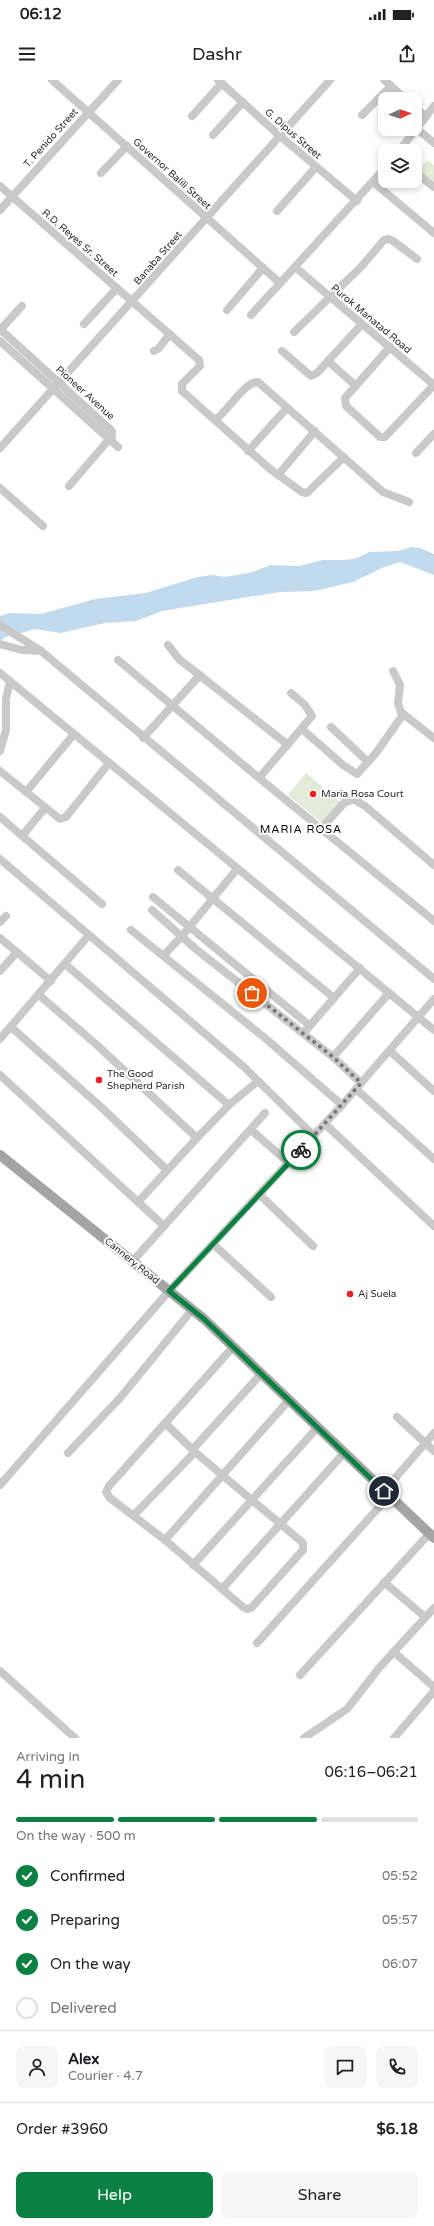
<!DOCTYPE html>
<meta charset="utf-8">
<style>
body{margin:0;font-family:"Varela Round",sans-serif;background:#f6f6f6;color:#202124;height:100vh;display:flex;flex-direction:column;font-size:15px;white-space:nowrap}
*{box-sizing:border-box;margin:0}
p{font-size:13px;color:#757577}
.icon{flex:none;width:22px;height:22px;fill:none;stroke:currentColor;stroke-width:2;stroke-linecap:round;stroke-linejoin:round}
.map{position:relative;height:1658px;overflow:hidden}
.drawer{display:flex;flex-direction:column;background:#fff;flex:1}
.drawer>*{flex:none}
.needle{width:26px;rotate:87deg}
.fabs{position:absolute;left:378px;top:12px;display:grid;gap:8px}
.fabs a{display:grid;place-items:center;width:44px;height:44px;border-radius:8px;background:#fff;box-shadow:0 2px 6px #0003;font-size:20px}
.pin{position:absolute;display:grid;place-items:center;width:34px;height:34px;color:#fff;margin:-17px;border:2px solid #fff;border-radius:50%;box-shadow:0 1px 4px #0007}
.courier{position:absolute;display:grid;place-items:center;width:40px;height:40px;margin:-20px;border:3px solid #0b8043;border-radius:50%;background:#fff;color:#222;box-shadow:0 1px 5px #0007}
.head em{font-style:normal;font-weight:600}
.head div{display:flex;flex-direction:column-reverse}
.head{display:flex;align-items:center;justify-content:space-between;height:68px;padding:0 16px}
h1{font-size:26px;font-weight:600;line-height:30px}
.bar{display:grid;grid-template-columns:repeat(4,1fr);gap:6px 4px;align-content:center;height:48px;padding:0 16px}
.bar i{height:5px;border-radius:3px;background:#e0e0e0}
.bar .selected{background:#0b8043}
.bar p{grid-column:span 4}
.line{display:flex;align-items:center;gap:10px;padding:0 16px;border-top:1px solid #e0e0e0}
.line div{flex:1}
.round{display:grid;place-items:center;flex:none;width:42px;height:42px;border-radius:8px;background:#f6f6f6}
ol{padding:0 16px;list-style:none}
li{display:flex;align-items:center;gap:12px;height:44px}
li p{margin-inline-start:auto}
li .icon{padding:4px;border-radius:50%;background:#0b8043;color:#fff;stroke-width:4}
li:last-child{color:#757577}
li i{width:22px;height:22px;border:2px solid #e0e0e0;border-radius:50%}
.button{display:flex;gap:8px;margin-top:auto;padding:8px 16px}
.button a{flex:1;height:46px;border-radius:8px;background:#0b8043;color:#fff;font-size:16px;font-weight:600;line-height:46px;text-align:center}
.button a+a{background:#f6f6f6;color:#202124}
.status{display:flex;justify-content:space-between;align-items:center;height:28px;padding:0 20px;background:#fff;direction:ltr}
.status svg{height:11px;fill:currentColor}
header{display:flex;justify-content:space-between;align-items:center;height:52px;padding:0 16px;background:#fff;font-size:18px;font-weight:600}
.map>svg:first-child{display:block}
.green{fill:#e2ecd8}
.water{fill:#c2daee}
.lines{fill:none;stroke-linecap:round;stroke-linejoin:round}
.minor{stroke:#c9c9c9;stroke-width:8}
.major{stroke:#a4a4a4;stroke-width:10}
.done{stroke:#767676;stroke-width:4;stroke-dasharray:0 7.2}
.route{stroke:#0b8043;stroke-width:5}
.poi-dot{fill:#f41e21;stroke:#fff;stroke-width:1.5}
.labels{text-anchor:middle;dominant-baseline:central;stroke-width:4;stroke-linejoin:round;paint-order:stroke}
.street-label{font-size:10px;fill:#2c2c2c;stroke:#fff}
.poi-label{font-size:10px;fill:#2c2c2c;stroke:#fff;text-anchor:start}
.neighbourhood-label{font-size:11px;letter-spacing:1px;fill:#000;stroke:#fff}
</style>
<div class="status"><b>06:12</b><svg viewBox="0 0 49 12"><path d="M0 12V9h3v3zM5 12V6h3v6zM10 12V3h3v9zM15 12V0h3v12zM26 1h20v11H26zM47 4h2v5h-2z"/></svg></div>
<header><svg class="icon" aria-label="menu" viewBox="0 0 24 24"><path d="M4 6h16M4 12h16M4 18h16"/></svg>Dashr<svg class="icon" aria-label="share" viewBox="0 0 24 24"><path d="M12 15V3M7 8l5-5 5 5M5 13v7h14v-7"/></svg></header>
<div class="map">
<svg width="434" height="1658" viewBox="0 0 434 1658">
<rect width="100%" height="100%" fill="#fff"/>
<g class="green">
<path d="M427,80L434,85V104L418,92Z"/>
<path d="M306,693L340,722L322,743L288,715Z"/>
</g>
<path class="water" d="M411,467L420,468L434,474V495L400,482L382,488L353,502L314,511L280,512L162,531L136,541L105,543L61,553L35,549L6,557L0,561V536L9,533L41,534L95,519L146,513L197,497L213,495L224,497L249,493L271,485L299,486L323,480H345L357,478L369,472L398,471Z"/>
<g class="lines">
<g class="minor">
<path d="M52,0L280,203"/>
<path d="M218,0L280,56L357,121"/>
<path d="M384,0L406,19"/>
<path d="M415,27L426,37"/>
<path d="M362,35L391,6"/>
<path d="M192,36L222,3"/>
<path d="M417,49L434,63"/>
<path d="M213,55L243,22"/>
<path d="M399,71L434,26"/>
<path d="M415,92L434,107"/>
<path d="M101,93L127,66"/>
<path d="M373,102L434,153"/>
<path d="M0,106L199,280L200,286L182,304V311L270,389L302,412L307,413L344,377"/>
<path d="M0,130L118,0"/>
<path d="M277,131L316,87"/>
<path d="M295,187L434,305"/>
<path d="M227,230L263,188"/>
<path d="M251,235L385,88"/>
<path d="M84,244L117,208"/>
<path d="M0,249L112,351V356L69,406"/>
<path d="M0,250L22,226"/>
<path d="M294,252L361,187L384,160L389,159L393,161L417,179"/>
<path d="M0,261L118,367"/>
<path d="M390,267L345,318L346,326L380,357H385L434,305"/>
<path d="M154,271L158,269L170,254"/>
<path d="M282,271L311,296L317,293L328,281"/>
<path d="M356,306L328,281L362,244"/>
<path d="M215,340C227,332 245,301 258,302L383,412L409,422"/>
<path d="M0,368L330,0"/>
<path d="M248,371L287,328"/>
<path d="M416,373L434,354"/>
<path d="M278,395L315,351"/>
<path d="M0,408L43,446"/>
<path d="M0,545L41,571L434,899"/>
<path d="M0,564L22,570L41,571"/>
<path d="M168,565L179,579L288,665"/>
<path d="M118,580L259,698L434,841"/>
<path d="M0,593L434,950"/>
<path d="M402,633L434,658"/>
<path d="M331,647L368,682"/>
<path d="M302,649L343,685L357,694L376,673L402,636L398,623L400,605L393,591"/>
<path d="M143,658L200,595"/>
<path d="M0,671L6,650V619L10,601"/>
<path d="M0,691L60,739L66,737L109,683"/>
<path d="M259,698L312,636L305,625L291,613"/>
<path d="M26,712L74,654"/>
<path d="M0,737L102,824"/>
<path d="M321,749L344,723L353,719L365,726L434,785"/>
<path d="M22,756L45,728"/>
<path d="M0,779L244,987L314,1056"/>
<path d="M178,790L334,918L360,888"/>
<path d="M153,817L309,945"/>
<path d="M152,830L197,870L333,977L361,1003"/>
<path d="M0,842L6,836"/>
<path d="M131,850L265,958L342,1025"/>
<path d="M0,858L51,901"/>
<path d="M164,875L182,856L237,789"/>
<path d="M65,884L229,1025"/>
<path d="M0,891L17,872"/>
<path d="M39,915L98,966L197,1058L229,1025L258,1001"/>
<path d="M11,947L101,1027L167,1090"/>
<path d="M307,949L334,918"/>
<path d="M0,959L89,855"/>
<path d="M390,971L434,1011"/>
<path d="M333,977L389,913"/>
<path d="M0,995L164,1146"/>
<path d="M356,1009L434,1079"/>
<path d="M325,1044L434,1146"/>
<path d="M251,1050L289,1083"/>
<path d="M260,1115L313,1166"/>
<path d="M138,1122L197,1058"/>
<path d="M213,1164L271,1217"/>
<path d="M132,1182L265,1033"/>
<path d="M233,1267L109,1406L106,1412L110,1418L165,1460L222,1509L344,1373"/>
<path d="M397,1337L434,1371"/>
<path d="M165,1343L195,1372L303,1463V1470L251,1528L247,1529L243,1527L222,1509"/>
<path d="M193,1369L261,1294"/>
<path d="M68,1373L120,1318L192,1230"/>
<path d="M0,1405L169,1211L342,1025L434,919"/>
<path d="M384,1411L434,1353"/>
<path d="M134,1435L195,1372"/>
<path d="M165,1460L289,1320"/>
<path d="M193,1485L317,1348"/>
<path d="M384,1502L425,1537"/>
<path d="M257,1563L389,1416"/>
<path d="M394,1572L434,1607"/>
<path d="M0,1591L75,1658"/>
<path d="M300,1595L429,1454"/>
<path d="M304,1658L347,1629L379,1588L434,1528"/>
<path d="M394,1658L434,1611"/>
</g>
<path class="major" d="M0,1075L204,1239L434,1458"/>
</g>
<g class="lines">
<path class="done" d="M252,913L333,977L361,1003L301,1070"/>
<path class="route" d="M301,1070L169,1211L204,1239L384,1411"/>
</g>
<g class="poi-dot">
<circle cx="313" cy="714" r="4"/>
<circle cx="99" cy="1000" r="4"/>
<circle cx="350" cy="1214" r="4"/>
</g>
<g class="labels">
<g class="street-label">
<text transform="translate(293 54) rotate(41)">G. Dipus Street</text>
<text transform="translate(51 58) rotate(-48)">T. Penido Street</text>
<text transform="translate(172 94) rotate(42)">Governor Balili Street</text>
<text transform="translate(80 163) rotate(41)">R.D. Reyes Sr. Street</text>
<text transform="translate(158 178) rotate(-49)">Banaba Street</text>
<text transform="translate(371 239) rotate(40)">Purok Manatad Road</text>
<text transform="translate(85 313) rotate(42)">Pioneer Avenue</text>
<text transform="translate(132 1181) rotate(39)">Cannery Road</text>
</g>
<g class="poi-label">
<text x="321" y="714">Maria Rosa Court</text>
<text x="107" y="994">The Good<tspan x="107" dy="12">Shepherd Parish</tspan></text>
<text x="358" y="1214">Aj Suela</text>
</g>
<g class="neighbourhood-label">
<text x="301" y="749">MARIA ROSA</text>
</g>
</g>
</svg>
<div class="fabs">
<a><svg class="needle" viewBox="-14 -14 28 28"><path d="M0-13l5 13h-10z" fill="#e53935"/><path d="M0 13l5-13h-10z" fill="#757577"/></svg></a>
<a><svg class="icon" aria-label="layers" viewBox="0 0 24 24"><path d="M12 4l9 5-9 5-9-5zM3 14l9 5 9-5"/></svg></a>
</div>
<div class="pin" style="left:252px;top:913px;background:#ea580c"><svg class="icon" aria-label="bag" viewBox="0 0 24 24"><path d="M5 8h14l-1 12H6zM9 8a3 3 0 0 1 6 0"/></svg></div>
<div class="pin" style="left:384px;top:1411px;background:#1f2937"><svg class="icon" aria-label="home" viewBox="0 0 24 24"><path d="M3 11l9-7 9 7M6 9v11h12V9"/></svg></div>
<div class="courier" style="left:301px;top:1070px"><svg class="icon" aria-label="bike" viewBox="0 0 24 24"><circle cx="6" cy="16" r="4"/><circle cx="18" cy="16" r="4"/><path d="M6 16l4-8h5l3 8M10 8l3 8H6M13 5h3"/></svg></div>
</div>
<section class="drawer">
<div class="head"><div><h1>4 min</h1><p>Arriving in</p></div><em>06:16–06:21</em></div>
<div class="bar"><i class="selected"></i><i class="selected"></i><i class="selected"></i><i></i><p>On the way · 500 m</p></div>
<ol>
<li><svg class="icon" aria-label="check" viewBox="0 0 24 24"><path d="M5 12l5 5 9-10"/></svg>Confirmed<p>05:52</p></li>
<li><svg class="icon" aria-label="check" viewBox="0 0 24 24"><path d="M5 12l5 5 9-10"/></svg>Preparing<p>05:57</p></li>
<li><svg class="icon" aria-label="check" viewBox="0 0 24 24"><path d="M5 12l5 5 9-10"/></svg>On the way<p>06:07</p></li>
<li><i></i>Delivered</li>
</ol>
<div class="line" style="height:72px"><a class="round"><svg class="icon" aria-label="person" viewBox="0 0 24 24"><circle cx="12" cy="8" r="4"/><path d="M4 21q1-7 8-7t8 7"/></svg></a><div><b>Alex</b><p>Courier · 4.7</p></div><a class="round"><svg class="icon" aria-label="chat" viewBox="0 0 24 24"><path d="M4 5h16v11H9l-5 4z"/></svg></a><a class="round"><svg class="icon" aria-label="phone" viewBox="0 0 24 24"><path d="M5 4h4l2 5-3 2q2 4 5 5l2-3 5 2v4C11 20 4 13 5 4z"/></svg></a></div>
<div class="line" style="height:52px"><div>Order #3960</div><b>$6.18</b></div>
<div class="button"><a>Help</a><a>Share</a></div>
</section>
